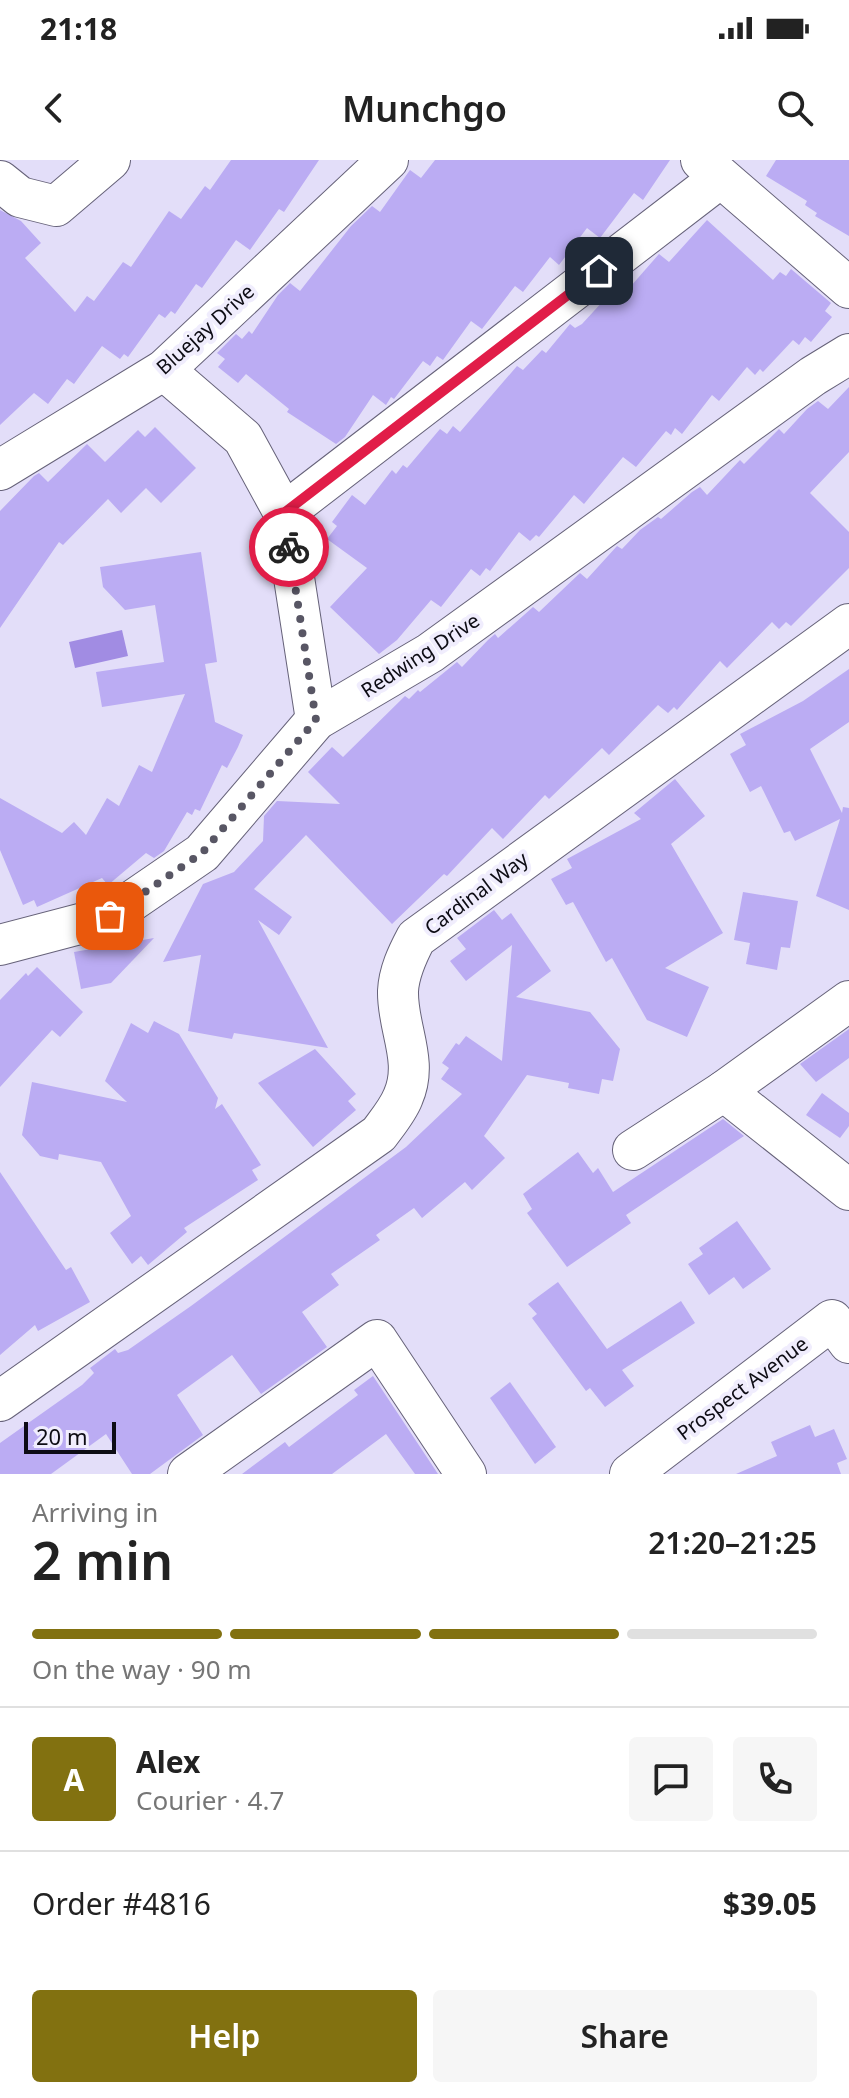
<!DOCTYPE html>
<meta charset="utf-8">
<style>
body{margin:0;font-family:"Noto Sans",sans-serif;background:#f6f6f6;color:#222;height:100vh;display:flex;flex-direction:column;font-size:30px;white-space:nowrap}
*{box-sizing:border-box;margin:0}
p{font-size:26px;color:#767676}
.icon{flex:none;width:44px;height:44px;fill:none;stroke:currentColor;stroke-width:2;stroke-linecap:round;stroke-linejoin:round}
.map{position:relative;height:1314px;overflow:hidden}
.panel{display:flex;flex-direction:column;background:#fff;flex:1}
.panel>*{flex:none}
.scale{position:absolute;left:24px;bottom:20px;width:92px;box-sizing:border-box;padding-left:8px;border:4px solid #0d0c14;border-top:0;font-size:22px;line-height:28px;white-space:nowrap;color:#0d0c14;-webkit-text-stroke:6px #f0edfd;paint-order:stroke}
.pin{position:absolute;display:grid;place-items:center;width:68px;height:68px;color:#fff;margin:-34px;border-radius:16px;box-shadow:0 4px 12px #0006}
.courier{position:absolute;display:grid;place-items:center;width:80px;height:80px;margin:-40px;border:6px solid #e11d48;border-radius:50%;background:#fff;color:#222;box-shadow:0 2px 10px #0007}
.head em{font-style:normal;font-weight:600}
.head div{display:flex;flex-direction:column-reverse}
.head{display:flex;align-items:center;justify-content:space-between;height:136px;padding:0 32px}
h1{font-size:52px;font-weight:600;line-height:60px}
.bar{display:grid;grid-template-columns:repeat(4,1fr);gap:12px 8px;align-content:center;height:96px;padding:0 32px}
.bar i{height:10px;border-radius:6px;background:#e0e0e0}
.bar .on{background:#827110}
.bar p{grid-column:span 4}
.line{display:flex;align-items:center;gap:20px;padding:0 32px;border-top:2px solid #e0e0e0}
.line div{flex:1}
.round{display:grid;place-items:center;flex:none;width:84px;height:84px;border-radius:8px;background:#f6f6f6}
.cta{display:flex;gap:16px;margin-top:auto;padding:16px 32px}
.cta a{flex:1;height:92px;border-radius:8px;background:#827110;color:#fff;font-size:32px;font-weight:600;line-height:92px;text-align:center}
.cta a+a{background:#f6f6f6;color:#222}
.status{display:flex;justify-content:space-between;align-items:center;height:56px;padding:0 40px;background:#fff;direction:ltr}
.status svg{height:22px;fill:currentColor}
header{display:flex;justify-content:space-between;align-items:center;height:104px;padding:0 32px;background:#fff;font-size:36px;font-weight:600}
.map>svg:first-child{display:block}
.water{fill:#a18ce3}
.building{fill:#bbacf3}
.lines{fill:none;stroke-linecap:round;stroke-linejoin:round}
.minor-casing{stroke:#666279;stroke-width:42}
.minor{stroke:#fff;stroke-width:40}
.done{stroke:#585664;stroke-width:8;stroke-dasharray:0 14.4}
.route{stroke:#e11d48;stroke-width:10}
.labels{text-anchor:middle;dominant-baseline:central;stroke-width:8;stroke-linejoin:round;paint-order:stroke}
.street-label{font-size:20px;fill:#0d0c14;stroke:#f0edfd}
</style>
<div class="status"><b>21:18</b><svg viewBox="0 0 49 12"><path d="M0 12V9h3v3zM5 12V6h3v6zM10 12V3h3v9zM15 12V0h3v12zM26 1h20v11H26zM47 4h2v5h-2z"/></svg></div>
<header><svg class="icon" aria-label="back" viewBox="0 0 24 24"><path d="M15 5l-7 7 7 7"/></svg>Munchgo<svg class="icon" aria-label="search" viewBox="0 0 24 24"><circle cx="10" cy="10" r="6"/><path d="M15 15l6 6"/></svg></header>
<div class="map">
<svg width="849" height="1314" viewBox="0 0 849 1314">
<rect width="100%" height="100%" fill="#e3def9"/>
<path class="water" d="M122,470L128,496L75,508L69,482Z"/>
<g class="building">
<path d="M231,0H319L284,52L279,49L250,90L236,80L202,128L196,124L175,154L171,151L165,158L159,154L128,197L124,194L120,199L102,186L74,224L67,219L48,244L34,233L0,265V50L21,61L41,83L25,98L75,152L87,136L94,141L123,102L131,107L169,51L181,59L205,26L210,30Z"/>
<path d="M435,0H670L643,40L634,33L600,78L587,68L559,105L550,97L523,132L515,126L482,169L471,161L443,200L437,196L430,206L423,201L394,239L391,237L386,245L373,235L345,277L336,284L287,252L289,249L246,214L238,223L218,207L225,199L217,193L236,174L242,179L249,171L252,174L278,135L290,123L300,131L351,66L372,46L380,52L410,10L421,18Z"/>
<path d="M776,0H849V76L815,56L817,53L805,45L807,41L766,16Z"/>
<path d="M707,60L773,120L780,112L786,116L791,109L831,143L825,151L832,157L811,182L805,177L799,185L793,180L763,212L760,209L755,215L747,207L719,241L712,235L682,274L675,268L671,275L666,271L636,307L623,297L584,344L574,335L539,377L536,375L530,381L519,372L490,411L486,408L480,416L471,409L441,447L431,440L397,480L379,494L330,447L367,408L327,379L337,366L332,362L352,335L365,345L392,310L396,314L403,305L407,308L440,269L447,274L453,266L460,272L517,206L523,210L542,190L546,193L570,164L575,168L582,164L616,127L624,134L659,94L669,102Z"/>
<path d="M849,227V292L810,333L849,372V408L791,466L786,462L779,469L772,462L727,508L720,501L677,550L674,547L668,553L658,545L609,595L602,588L549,639L545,635L503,679L492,668L447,716L444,714L392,764L306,675L254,729L292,757L279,775L258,760L328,888L234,873L232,879L188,871L201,795L163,802L203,724L234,712L263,681L264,656L277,641L340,644L308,612L332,587L343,597L405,536L409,539L418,530L420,532L457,502L462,507L488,480L495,474L498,478L533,447L539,452L580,413L587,419L617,386L622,389L640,370L658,357L661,359L692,332L700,327L707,335L740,300L744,304L779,269L784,274L807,249L818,241L828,249Z"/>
<path d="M155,267L196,308L161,343L146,328L121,353L108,339L63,385L59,382L0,468V351L34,316L39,313L48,322L87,284L105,302L138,270L145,277Z"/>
<path d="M201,392L217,502L205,504L215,562L243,575L238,587L227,608L222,605L200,651L195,649L192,655L187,652L164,691L154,698L146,693L108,725L102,718L37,747L34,740L23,745L0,690V638L62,673L74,662L86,675L107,638L119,646L139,605L152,612L185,534L102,547L96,512L164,502L155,445L125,450L103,427L100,407Z"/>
<path d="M849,509V562L810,589L842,653L843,647L849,648V750L816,736L840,659L795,681L790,671L784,673L761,626L750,632L730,594L746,585L740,574L803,541Z"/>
<path d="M675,619L705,656L671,684L723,773L665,808L709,827L687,877L647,860L612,798L606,802L573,742L566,745L551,719L572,708L567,699L641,659L634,653Z"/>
<path d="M743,732L798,741L790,788L781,787L777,810L746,804L750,783L734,780Z"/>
<path d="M494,750L502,760L511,753L551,811L516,837L590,852L620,889L613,921L602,919L599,934L568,928L569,923L527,915L484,976L505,998L472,1030L465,1022L422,1058L414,1048L376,1075L380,1080L331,1114L339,1125L302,1152L327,1187L261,1234L232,1195L177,1235L203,1275L150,1314H132L106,1274L51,1314H0V1283L82,1225L94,1213L90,1208L115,1189L118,1193L128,1190L191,1146L406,987L462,934L441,919L449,908L442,903L456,883L459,885L466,876L502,901L512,785L466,821L450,801L466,789L457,778Z"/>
<path d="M154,778L111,823L81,829L74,792Z"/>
<path d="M37,807L83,852L60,877L52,870L0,927V840L26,813L28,816Z"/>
<path d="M154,861L179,874L218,938L215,949L222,944L261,1005L252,1010L258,1020L184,1068L187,1072L148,1105L141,1096L132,1104L110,1073L131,1056L101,1002L59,994L58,1000L40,996L22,975L32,922L127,942L105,921L131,863L148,873Z"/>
<path d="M849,869V898L816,922L800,904Z"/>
<path d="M315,889L356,934L348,941L356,950L313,987L258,923Z"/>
<path d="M822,933L849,953V966L840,978L806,955Z"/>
<path d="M723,959L744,976L626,1055L631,1063L567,1107L527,1053L532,1049L523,1034L578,992L593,1013L598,1008L613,1032Z"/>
<path d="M0,1012L66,1110L71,1107L90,1142L38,1171L35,1165L0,1195Z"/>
<path d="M737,1061L771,1109L743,1129L734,1117L709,1135L688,1104L703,1094L699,1088Z"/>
<path d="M558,1122L607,1189L681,1141L695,1163L622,1210L634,1226L605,1247L590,1228L586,1231L532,1158L537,1154L528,1144Z"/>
<path d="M373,1216L438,1314H415L386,1274L332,1314H242L285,1282L289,1287L358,1235L354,1230Z"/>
<path d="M510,1222L556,1287L535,1304L490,1238Z"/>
<path d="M810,1265L815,1277L834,1269L847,1299L837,1303L841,1314H736L777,1296L771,1282Z"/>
</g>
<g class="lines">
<defs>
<g id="minor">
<path d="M701,0L849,128"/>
<path d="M0,21L20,37L56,46L110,0"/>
<path d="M164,210L243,278L284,353L316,560"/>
<path d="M0,310L164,210L388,0"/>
<path d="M284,353L720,18"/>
<path d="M0,785L110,756L202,693L316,560L430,493L813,216L849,194"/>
<path d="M849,841L724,931L849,1030"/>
<path d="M633,990L724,931"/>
<path d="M0,1241L379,974C387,963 398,950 403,937C419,901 397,868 398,831C399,812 407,795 416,778L849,464"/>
<path d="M188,1314L377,1180L466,1314"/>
<path d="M630,1314L832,1160L849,1183"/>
</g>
</defs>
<use href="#minor" class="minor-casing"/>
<use href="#minor" class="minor"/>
</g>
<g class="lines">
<path class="done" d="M110,756L202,693L316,560L289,387"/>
<path class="route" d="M289,387L284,353L599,111"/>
</g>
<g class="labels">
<g class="street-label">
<text transform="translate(205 169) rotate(-42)">Bluejay Drive</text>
<text transform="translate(420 495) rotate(-33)">Redwing Drive</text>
<text transform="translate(476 733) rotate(-37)">Cardinal Way</text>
<text transform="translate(742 1228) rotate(-37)">Prospect Avenue</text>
</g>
</g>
</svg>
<div class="scale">20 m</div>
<div class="pin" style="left:110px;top:756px;background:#ea580c"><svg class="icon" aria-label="bag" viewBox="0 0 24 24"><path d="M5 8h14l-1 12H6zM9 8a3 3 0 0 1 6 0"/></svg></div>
<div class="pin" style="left:599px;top:111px;background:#1f2937"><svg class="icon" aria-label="home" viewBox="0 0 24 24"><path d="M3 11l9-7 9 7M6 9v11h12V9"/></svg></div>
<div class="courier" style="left:289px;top:387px"><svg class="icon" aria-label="bike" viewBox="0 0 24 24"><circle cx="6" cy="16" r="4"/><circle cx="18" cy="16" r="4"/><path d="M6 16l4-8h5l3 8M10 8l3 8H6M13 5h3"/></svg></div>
</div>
<section class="panel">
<div class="head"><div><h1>2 min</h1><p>Arriving in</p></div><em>21:20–21:25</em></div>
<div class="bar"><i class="on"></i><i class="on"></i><i class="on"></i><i></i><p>On the way · 90 m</p></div>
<div class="line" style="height:144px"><b class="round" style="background:#827110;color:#fff">A</b><div><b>Alex</b><p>Courier · 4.7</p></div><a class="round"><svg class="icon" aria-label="chat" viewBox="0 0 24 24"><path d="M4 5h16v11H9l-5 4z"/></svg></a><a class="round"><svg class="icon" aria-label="phone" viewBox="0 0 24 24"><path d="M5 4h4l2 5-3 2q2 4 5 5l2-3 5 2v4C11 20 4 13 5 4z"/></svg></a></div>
<div class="line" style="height:104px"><div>Order #4816</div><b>$39.05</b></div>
<div class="cta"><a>Help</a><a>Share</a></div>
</section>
